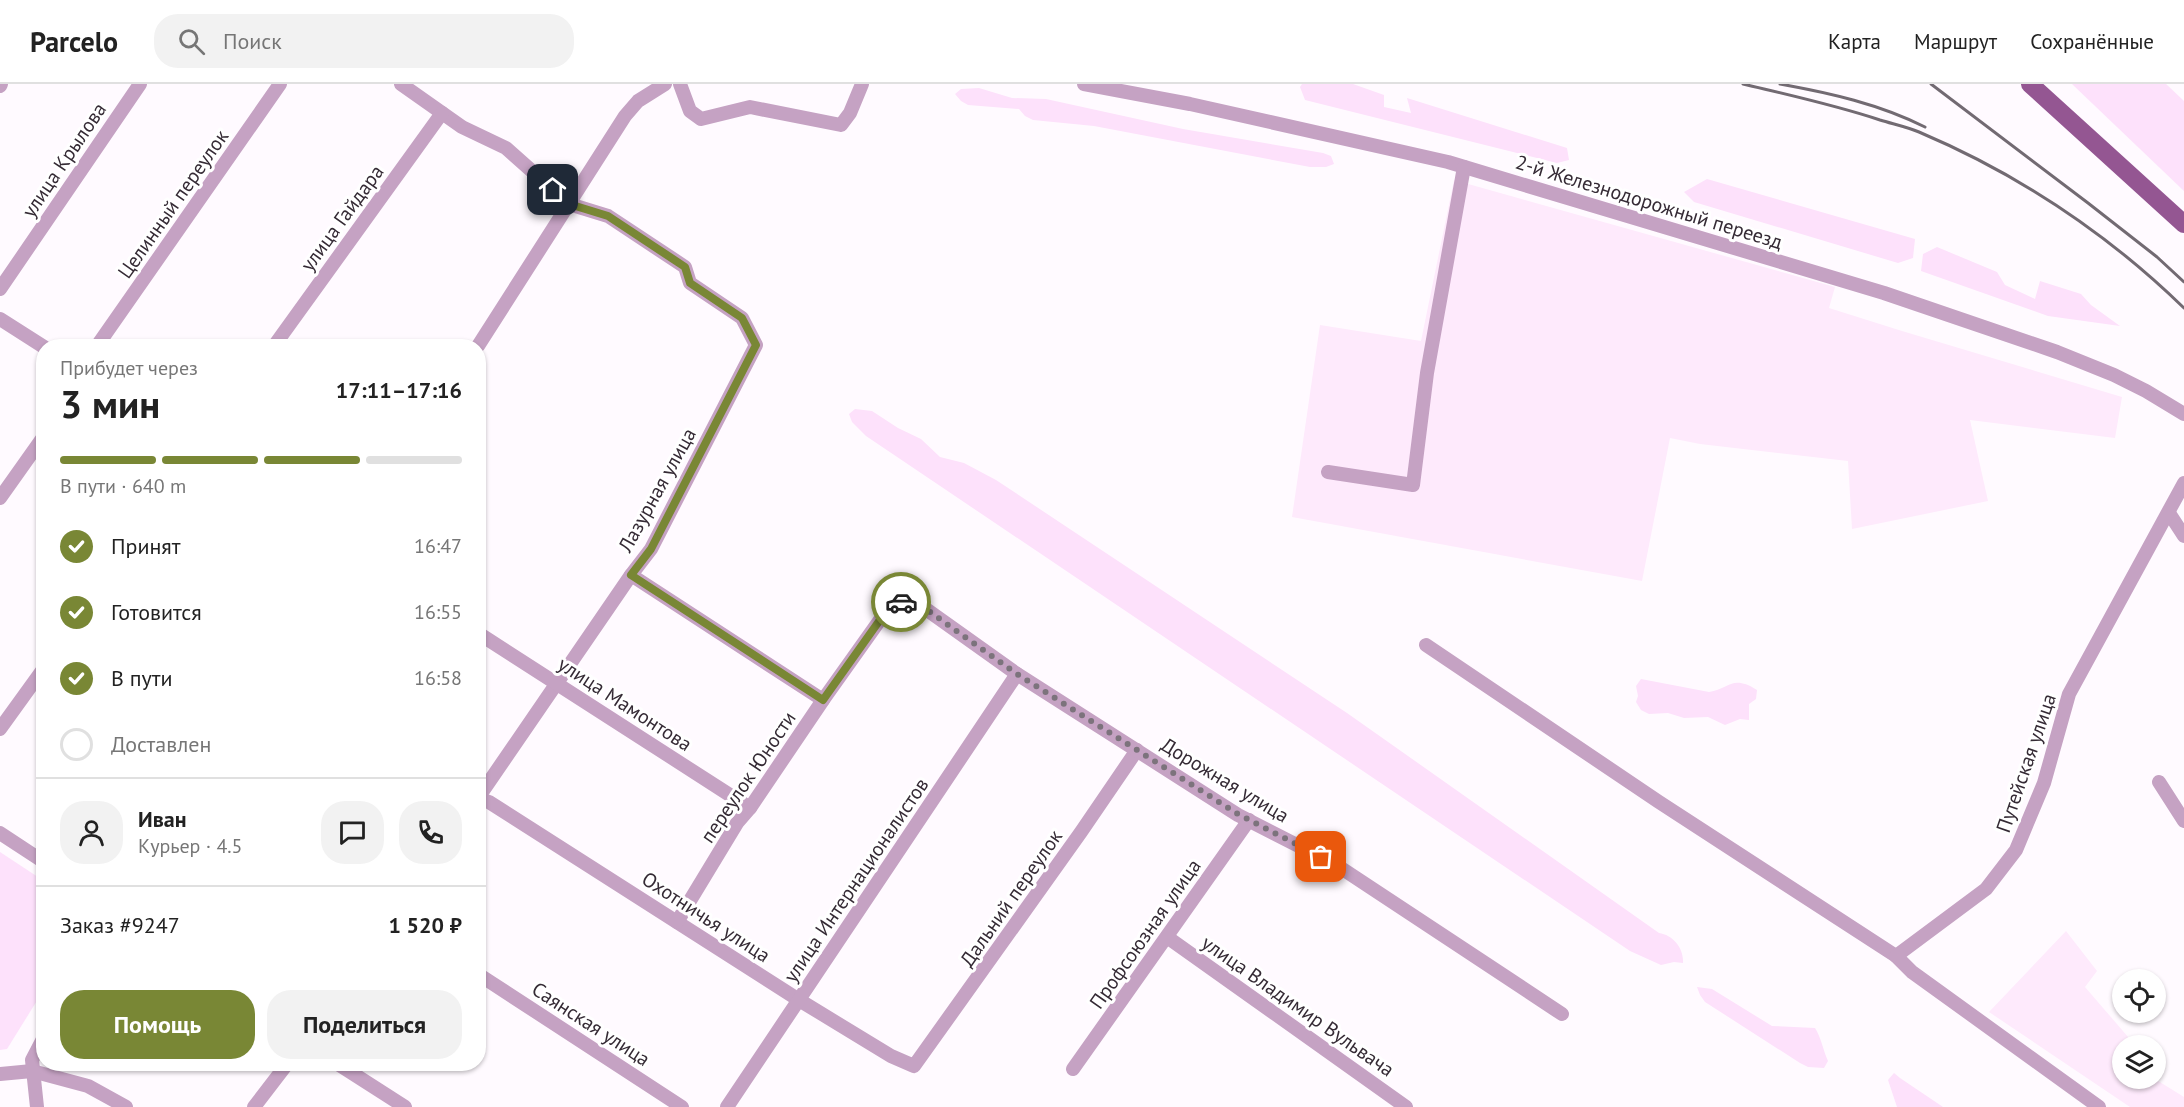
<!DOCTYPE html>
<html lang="ru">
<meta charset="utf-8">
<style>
body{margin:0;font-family:"PT Sans",sans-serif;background:#f2f2f2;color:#222;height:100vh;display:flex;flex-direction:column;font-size:22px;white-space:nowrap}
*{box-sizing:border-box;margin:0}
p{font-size:20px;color:#767676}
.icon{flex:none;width:33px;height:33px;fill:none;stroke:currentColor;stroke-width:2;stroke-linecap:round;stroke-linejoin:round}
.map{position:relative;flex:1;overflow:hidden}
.panel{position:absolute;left:36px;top:255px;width:450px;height:732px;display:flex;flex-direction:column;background:#fff;border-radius:24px;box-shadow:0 2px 4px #0004}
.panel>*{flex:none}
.tools{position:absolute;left:2112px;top:885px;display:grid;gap:12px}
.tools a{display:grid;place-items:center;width:54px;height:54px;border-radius:50%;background:#fff;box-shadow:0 2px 4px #0004;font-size:30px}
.pin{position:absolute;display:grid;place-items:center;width:51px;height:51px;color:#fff;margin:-26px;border-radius:12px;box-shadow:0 3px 9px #0006}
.courier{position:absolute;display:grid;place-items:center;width:60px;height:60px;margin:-30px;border:4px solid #798735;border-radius:50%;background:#fff;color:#222;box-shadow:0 2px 8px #0007}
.head em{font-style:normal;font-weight:800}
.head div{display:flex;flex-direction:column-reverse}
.head{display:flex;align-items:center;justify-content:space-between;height:102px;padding:0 24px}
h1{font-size:39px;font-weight:800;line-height:45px}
.bar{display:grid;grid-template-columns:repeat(4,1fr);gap:9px 6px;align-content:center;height:72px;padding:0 24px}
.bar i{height:8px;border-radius:4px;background:#e0e0e0}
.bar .active{background:#798735}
.bar p{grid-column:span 4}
.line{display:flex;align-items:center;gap:15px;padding:0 24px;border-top:2px solid #e0e0e0}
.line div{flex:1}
.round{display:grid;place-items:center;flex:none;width:63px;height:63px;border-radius:24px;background:#f2f2f2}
ol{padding:0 24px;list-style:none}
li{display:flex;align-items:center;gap:18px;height:66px}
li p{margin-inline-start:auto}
li .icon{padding:6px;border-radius:50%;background:#798735;color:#fff;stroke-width:4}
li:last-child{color:#767676}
li i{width:33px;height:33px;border:3px solid #e0e0e0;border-radius:50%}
.primary-button{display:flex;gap:12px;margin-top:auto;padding:12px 24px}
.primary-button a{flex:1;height:69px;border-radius:24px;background:#798735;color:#fff;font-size:24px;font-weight:800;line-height:69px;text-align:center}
.primary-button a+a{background:#f2f2f2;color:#222}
header{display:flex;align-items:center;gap:36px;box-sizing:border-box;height:84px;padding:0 30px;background:#fff;border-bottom:2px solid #e0e0e0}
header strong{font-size:28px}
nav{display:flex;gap:33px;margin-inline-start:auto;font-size:21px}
.search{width:420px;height:54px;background:#f2f2f2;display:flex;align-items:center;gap:15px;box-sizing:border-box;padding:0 21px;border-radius:24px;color:#767676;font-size:22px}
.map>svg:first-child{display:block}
.built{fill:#feeafc}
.green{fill:#fde1fb}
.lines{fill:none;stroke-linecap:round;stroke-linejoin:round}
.minor{stroke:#c5a2c3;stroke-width:14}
.major{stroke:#945692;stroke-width:18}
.rail{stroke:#726a72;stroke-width:3}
.done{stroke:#7c737c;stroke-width:6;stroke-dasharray:0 10.8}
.route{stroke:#798735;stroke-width:8}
.labels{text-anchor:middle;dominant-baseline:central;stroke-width:6;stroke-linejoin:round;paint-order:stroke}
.street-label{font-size:20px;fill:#352b35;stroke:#fff}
</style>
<header>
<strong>Parcelo</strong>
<div class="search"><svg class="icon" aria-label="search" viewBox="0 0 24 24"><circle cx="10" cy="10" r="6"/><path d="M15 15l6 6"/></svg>Поиск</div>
<nav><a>Карта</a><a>Маршрут</a><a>Сохранённые</a></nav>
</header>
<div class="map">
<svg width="2184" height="1023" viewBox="0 0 2184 1023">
<rect width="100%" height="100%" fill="#fffaff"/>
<g class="built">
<path d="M1454,96L1835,203L1829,224L1902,247L2122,313L2115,354L1970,336L1988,417L1852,445L1848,377L1700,360L1670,354L1642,497L1292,433L1320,241L1421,257Z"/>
<path d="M2066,847L2097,887L2085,903L2135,961L2122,962V994L2155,995L2184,1013V1023H2130L1989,928Z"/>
</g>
<g class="green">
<path d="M1302,0H1353L1384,11V23L1411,29L1407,14L1567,64L1569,76L1557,79L1305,16L1300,3Z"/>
<path d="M2072,0H2166L2184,17V107Z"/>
<path d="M979,4L1012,14L1046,15L1183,45L1323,69L1331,72L1334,80L1326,83H1310L1094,42L1033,36L1025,32L1019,25L968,21L961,17L955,10L961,5Z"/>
<path d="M1707,95L1915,155L1913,174L1898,179L1694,118L1684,108Z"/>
<path d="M1937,163L1997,188L2005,201L2035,215L2040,197L2081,210L2091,221L2120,242L2048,232L1921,187L1923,170Z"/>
<path d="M855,325L872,327L898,344L921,355L940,373L964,379L996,396L1347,629L1659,849C1673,851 1684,864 1683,879L1674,878L1661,881L1630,867L866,352L852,338L849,330Z"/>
<path d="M1641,595L1709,608C1729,605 1732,590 1757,606L1756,615L1749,620V636L1740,635L1725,641L1708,633L1684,634L1668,629L1649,630L1641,626L1636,618L1638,612L1636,602Z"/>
<path d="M0,768L44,797L43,907L7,965L0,966Z"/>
<path d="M1697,903L1712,905L1772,942L1815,944C1821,953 1823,966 1828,977L1824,984L1808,983L1800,979L1705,918L1700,911Z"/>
<path d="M1894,989L1900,994L1943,1023H1897L1888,996Z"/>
</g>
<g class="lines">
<g class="minor">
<path d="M401,0L462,43L506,64L569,120L608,132L685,183L690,199L742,234L756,261L651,465L631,491L478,714"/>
<path d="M680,0L690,27L701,35L750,23L841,41L850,29L862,0"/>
<path d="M1084,0L1190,20L1448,78L1884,209L2057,268L2114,291L2146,307L2184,330"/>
<path d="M0,2L1,0"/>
<path d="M0,205L140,0"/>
<path d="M0,235L44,263"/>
<path d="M97,262L280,0"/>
<path d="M274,262L442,29"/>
<path d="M478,262L625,32L638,17L665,0"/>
<path d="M1328,388L1413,401L1427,289L1464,83"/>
<path d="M0,414L44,352"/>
<path d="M2169,429L2184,452"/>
<path d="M631,491L823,616"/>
<path d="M478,549L750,724"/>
<path d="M1426,561L1659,718L1896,872"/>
<path d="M0,645L44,584"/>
<path d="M2159,698L2184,737"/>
<path d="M478,714L489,718L799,916L891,972L914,982L1081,748L1137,666"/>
<path d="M0,749L44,778"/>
<path d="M677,838L737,739L750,724L823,616L887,526C898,519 903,516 916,518L1017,590L1238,731L1338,782L1562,930"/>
<path d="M1167,853L1406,1023"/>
<path d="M478,890L682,1023"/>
<path d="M338,980L405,1023"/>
<path d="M1073,985L1249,736"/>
<path d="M0,990L32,987L88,1002L126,1023"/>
<path d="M37,1023L32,976L44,953"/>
<path d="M254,1023L287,980"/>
<path d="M727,1023L1017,590"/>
<path d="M2099,1023L1912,888L1896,872L1986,805L2016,766L2044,699L2069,610L2184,399"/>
</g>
<path class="major" d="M2030,0L2184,140"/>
<g class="rail">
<path d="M1743,0C1789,11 1835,21 1880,36C1893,40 1907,43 1919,48C2018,90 2108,150 2184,224"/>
<path d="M1780,0C1830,9 1879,20 1925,43"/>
<path d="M1931,0L2088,119L2157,173L2184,198"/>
</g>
</g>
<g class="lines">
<path class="done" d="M901,518H916L1017,590L1238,730L1321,773"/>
<path class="route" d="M553,106L569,120L608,132L685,183L690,199L742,234L756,261L651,465L631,491L823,616L887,526L901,518"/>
</g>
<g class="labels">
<g class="street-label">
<text transform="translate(64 76) rotate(-56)">улица Крылова</text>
<text transform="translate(1649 118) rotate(17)">2-й Железнодорожный переезд</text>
<text transform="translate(173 120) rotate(-55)">Целинный переулок</text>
<text transform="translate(342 134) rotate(-54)">улица Гайдара</text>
<text transform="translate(657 406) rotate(-61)">Лазурная улица</text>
<text transform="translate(625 620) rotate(33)">улица Мамонтова</text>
<text transform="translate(2026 679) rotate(-71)">Путейская улица</text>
<text transform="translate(748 693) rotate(-56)">переулок Юности</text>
<text transform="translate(1225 696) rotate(31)">Дорожная улица</text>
<text transform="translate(856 796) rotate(-56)">улица Интернационалистов</text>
<text transform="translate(1011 814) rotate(-55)">Дальний переулок</text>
<text transform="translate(706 833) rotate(33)">Охотничья улица</text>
<text transform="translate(1145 850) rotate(-55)">Профсоюзная улица</text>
<text transform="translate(1298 922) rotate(35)">улица Владимир Вульвача</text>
<text transform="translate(591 940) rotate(33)">Саянская улица</text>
</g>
</g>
</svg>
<div class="tools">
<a><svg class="icon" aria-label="locate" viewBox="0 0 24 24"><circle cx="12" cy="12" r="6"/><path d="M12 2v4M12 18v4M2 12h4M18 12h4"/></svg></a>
<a><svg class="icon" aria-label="layers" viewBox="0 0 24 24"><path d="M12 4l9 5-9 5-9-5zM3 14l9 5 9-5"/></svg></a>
</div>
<div class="pin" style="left:1321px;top:773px;background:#ea580c"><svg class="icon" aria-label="bag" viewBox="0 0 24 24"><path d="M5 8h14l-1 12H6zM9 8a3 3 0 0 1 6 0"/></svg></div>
<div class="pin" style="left:553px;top:106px;background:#1f2937"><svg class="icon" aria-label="home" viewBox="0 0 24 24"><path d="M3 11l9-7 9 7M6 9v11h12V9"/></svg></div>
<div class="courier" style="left:901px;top:518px"><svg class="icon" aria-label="car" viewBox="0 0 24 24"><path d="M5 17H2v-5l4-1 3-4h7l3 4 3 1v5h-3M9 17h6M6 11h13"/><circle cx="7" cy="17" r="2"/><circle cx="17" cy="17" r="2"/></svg></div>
<section class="panel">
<div class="head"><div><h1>3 мин</h1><p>Прибудет через</p></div><em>17:11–17:16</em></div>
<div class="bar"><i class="active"></i><i class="active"></i><i class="active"></i><i></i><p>В пути · 640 m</p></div>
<ol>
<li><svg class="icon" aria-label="check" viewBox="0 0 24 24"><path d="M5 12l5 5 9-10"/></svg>Принят<p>16:47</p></li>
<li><svg class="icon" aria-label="check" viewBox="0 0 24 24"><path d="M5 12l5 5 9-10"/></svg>Готовится<p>16:55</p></li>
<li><svg class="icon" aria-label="check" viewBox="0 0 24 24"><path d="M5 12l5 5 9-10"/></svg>В пути<p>16:58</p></li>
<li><i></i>Доставлен</li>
</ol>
<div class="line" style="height:108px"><a class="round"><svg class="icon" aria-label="person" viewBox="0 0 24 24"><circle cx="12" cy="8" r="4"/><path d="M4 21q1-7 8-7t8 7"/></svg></a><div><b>Иван</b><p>Курьер · 4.5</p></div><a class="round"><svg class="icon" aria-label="chat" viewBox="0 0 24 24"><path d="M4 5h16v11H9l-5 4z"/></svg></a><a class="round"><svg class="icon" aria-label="phone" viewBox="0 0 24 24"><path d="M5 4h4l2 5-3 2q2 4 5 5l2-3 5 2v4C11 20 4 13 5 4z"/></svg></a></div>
<div class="line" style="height:78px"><div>Заказ #9247</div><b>1 520 ₽</b></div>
<div class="primary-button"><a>Помощь</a><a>Поделиться</a></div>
</section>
</div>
